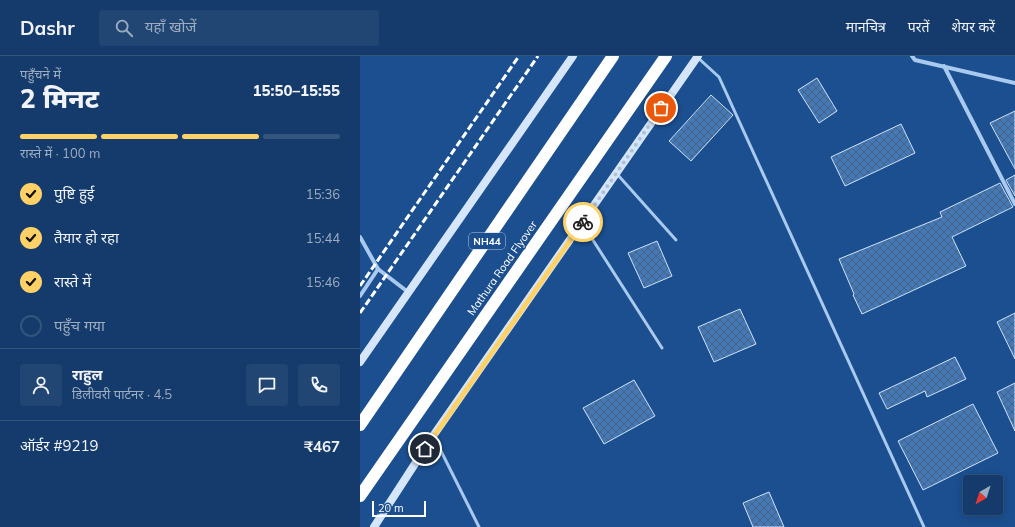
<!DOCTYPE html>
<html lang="hi">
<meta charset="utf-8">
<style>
body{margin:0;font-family:Mulish,"Noto Sans Devanagari",sans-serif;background:#214673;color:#f1f3f6;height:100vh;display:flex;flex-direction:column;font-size:15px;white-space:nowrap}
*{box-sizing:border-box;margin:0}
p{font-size:13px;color:#9dadc1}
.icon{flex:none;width:22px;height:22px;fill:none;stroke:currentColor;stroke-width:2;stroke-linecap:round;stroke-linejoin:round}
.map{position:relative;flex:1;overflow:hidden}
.side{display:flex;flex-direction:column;background:#143b6b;width:360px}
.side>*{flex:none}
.needle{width:26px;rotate:219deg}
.controls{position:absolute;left:603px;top:419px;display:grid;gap:8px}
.controls a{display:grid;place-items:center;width:40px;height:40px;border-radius:4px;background:#143b6b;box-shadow:0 2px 10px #0003,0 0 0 1px #33557e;font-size:20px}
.scale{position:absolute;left:12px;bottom:10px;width:54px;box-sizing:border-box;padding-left:4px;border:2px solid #fff;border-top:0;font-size:11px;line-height:14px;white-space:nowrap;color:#fff;-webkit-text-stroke:3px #1b4f8f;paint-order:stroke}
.pin{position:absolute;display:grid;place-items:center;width:34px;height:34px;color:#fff;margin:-17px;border:2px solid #fff;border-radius:50%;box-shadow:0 1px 4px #0007}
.courier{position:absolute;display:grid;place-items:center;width:40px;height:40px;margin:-20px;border:3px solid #ffd166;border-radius:50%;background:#fff;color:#222;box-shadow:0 1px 5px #0007}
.summary em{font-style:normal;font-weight:800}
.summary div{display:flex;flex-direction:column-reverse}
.summary{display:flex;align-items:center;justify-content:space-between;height:68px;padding:0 20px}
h1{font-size:26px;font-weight:800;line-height:30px}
.bar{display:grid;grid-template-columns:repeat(4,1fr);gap:6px 4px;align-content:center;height:48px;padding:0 20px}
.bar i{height:5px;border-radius:3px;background:#33557e}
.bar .active{background:#ffd166}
.bar p{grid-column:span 4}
.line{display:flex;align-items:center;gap:10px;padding:0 20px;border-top:1px solid #33557e}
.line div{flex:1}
.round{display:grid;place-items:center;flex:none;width:42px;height:42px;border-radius:4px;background:#214673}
ol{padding:0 20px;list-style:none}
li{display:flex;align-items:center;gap:12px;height:44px}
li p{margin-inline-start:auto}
li .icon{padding:4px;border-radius:50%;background:#ffd166;color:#111;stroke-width:4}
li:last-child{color:#9dadc1}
li i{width:22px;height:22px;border:2px solid #33557e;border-radius:50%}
header{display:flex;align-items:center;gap:24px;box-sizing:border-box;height:56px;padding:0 20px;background:#143b6b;border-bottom:1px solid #33557e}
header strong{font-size:19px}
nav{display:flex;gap:22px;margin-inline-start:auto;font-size:14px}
.search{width:280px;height:36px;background:#214673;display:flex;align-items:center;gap:10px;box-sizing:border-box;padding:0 14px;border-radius:4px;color:#9dadc1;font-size:15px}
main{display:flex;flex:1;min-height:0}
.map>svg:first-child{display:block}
.building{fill:url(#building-cross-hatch);stroke:#cfe3fa}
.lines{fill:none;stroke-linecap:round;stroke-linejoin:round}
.lane{stroke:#a9c9ee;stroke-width:3}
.street{stroke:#a9c9ee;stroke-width:4}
.secondary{stroke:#d6e6fa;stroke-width:8}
.highway{stroke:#fff;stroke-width:12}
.rail{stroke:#fff;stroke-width:3;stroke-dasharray:7 3;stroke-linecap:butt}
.done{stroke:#afc1d8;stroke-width:4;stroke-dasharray:0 7.2}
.route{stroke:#ffd166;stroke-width:5}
.labels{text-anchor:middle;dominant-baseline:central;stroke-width:3;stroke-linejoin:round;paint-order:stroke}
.shield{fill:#1b4f8f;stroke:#bbcadd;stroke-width:1}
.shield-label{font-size:10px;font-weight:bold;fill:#fff}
.street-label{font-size:11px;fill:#fff;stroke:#1b4f8f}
</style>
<header>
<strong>Dashr</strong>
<div class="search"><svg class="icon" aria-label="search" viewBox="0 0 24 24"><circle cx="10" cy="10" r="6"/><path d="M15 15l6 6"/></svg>यहाँ खोजें</div>
<nav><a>मानचित्र</a><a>परतें</a><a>शेयर करें</a></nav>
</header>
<main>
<section class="side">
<div class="summary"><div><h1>2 मिनट</h1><p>पहुँचने में</p></div><em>15:50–15:55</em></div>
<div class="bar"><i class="active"></i><i class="active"></i><i class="active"></i><i></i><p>रास्ते में · 100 m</p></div>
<ol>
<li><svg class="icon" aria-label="check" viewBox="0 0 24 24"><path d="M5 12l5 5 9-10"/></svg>पुष्टि हुई<p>15:36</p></li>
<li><svg class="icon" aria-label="check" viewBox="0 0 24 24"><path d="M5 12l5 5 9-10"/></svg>तैयार हो रहा<p>15:44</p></li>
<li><svg class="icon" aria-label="check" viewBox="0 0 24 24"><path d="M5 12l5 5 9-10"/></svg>रास्ते में<p>15:46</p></li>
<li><i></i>पहुँच गया</li>
</ol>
<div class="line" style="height:72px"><a class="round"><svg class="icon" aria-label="person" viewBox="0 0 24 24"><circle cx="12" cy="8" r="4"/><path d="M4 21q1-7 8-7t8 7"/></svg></a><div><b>राहुल</b><p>डिलीवरी पार्टनर · 4.5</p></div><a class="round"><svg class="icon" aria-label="chat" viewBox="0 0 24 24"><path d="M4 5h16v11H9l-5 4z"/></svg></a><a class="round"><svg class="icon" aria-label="phone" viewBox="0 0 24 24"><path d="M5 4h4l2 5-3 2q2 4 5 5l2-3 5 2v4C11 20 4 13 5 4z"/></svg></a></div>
<div class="line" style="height:52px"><div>ऑर्डर #9219</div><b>₹467</b></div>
</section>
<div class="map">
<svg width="655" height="471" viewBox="0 0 655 471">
<defs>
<pattern id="building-cross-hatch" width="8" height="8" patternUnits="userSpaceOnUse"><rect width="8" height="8" fill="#4478b7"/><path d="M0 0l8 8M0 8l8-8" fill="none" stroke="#486282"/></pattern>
</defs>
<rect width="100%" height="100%" fill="#1b4f8f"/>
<g class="building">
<path d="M457,22L477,55L459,67L438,34Z"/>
<path d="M351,39L373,59L331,105L309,85Z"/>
<path d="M655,55V113L630,67Z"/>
<path d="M541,68L555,97L485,130L471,101Z"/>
<path d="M655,119V140L646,124Z"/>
<path d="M640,127L653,151L592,181L606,210L502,258L493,239L494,238L479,203L582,161L580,156Z"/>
<path d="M297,185L312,220L284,232L268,197Z"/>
<path d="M380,253L396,288L354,306L338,271Z"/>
<path d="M655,257V303L637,266Z"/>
<path d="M595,301L606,323L567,341L565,335L527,353L519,337Z"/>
<path d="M274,324L295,360L244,388L223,352Z"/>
<path d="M655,327V375L637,336Z"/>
<path d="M613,348L638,397L563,434L538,385Z"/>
<path d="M409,436L424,471H393L383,447Z"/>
</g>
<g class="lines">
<g class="lane">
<path d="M337,1L359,21L564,471"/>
<path d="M257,118L316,184"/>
<path d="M222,167L302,292"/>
<path d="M74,381L119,471"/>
</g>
<g class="street">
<path d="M552,0L555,4L655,27"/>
<path d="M584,10L655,148"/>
<path d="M0,181L18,213L48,236"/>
<path d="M0,240L18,213"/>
</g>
<g class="secondary">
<path d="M0,306L213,0"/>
<path d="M14,471L73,380L338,0"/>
</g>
<g class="highway">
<path d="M0,369L253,0"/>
<path d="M0,440L306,0"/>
</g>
<g class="rail">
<path d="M0,230L159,0"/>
<path d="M0,257L178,0"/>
</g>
</g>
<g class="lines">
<path class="done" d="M223,166L301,52"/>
<path class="route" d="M65,393L223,166"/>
</g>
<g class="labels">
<rect class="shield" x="109" y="177" width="36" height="16" rx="3"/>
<g class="shield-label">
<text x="127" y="185">NH44</text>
</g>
<g class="street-label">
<text transform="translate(142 212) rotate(-55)">Mathura Road Flyover</text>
</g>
</g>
</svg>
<div class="controls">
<a><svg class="needle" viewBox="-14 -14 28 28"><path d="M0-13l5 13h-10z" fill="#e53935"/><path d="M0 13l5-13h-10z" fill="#9dadc1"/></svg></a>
</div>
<div class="scale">20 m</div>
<div class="pin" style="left:301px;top:52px;background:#ea580c"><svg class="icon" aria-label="bag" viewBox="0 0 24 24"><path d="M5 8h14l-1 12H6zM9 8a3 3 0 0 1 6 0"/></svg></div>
<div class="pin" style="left:65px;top:393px;background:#1f2937"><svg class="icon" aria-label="home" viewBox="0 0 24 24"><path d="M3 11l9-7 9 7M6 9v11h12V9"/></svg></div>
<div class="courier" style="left:223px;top:166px"><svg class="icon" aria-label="bike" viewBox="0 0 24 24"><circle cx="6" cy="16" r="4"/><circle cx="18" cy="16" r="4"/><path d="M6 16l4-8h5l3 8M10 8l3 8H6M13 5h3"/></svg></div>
</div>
</main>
